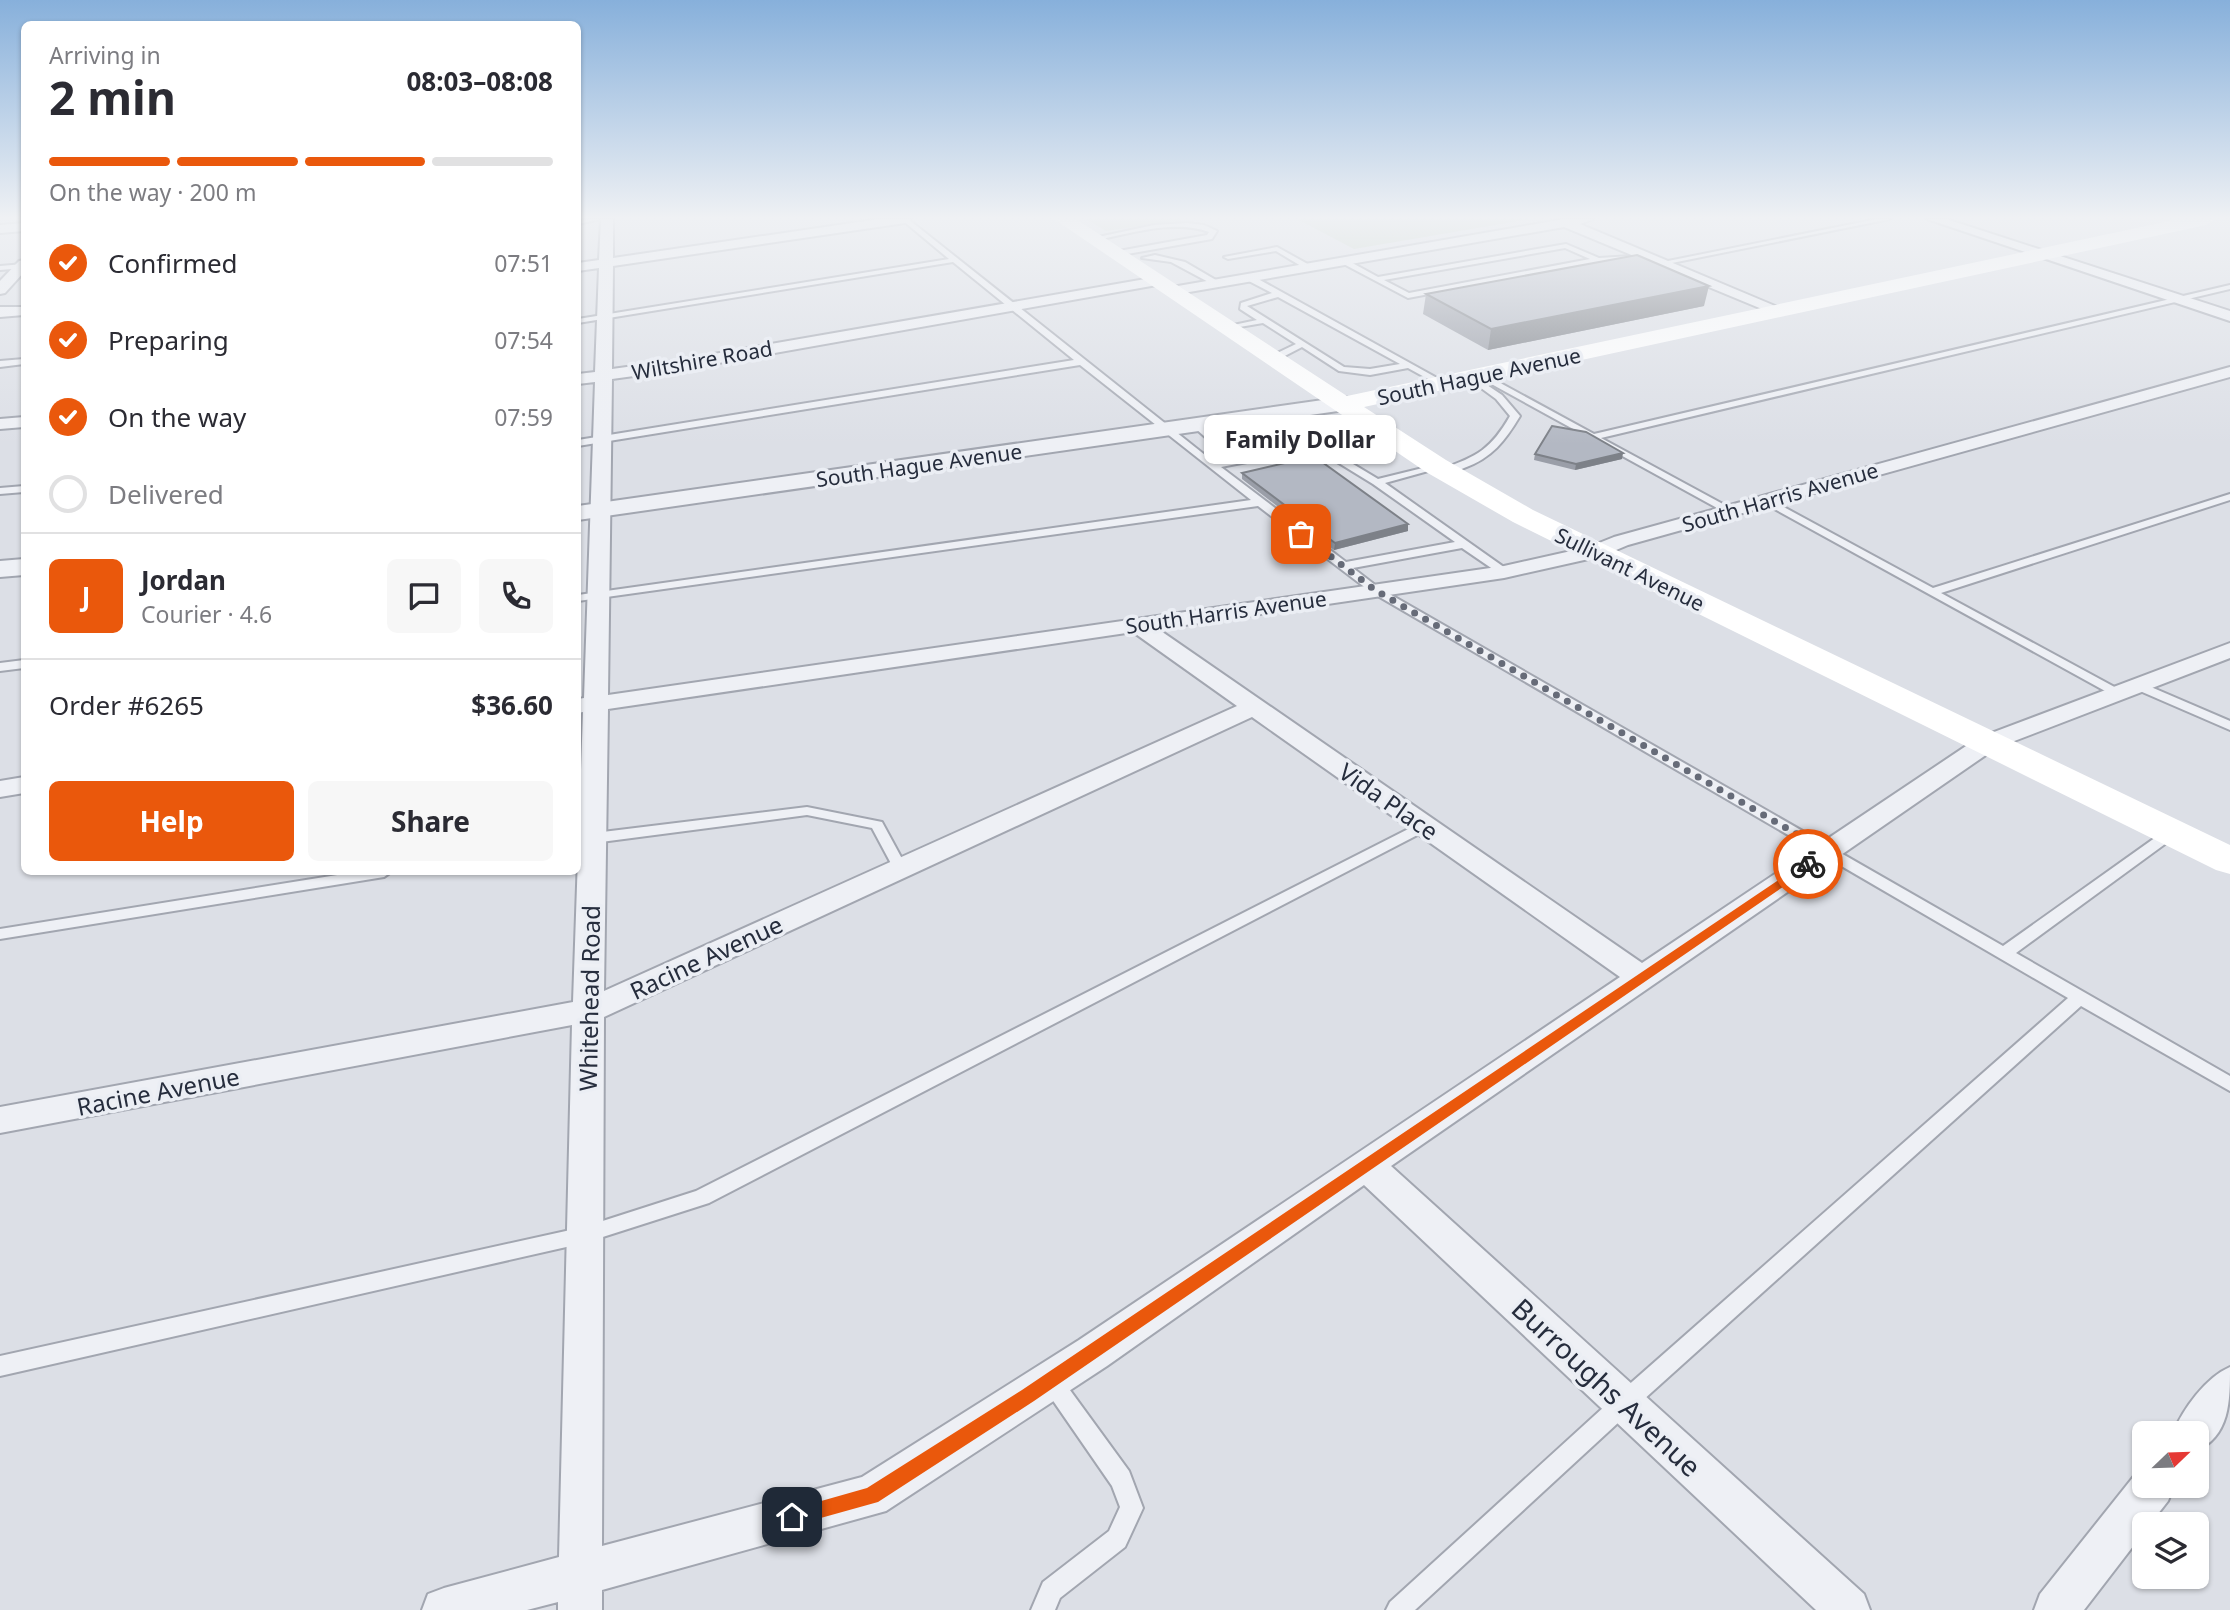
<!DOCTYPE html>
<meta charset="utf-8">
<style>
body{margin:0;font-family:"Noto Sans",sans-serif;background:#f7f7f7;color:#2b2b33;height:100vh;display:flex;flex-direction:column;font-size:26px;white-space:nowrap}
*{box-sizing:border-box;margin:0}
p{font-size:23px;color:#7c7c81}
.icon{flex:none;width:38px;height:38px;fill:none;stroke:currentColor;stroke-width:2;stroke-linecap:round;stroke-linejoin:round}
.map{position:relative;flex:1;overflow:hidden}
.details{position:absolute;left:21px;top:21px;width:560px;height:854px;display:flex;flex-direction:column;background:#fff;border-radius:10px;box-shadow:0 2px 5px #0004}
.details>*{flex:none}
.needle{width:46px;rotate:67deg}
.buttons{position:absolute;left:2132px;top:1421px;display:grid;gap:14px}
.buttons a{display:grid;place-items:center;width:77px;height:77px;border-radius:10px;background:#fff;box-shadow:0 2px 5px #0004;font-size:35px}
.pin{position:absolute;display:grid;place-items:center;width:60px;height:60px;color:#fff;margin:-30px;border-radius:14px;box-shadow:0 4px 10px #0006}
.courier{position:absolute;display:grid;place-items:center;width:70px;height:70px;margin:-35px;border:5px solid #ea580c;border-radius:50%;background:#fff;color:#222;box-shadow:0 2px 9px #0007}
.bubble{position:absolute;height:49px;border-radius:10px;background:#fff;box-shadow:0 2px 5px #0004;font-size:23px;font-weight:700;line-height:49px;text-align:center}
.head em{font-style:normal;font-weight:700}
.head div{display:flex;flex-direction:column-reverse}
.head{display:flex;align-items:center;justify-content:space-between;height:119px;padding:0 28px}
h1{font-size:46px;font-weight:700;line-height:52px}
.bar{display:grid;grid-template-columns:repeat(4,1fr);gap:10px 7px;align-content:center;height:84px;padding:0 28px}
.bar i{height:9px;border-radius:5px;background:#e1e1e2}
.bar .on{background:#ea580c}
.bar p{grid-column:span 4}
.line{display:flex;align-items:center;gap:18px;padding:0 28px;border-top:2px solid #e1e1e2}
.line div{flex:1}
.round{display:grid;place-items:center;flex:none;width:74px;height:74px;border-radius:10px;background:#f7f7f7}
ol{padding:0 28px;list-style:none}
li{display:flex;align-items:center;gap:21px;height:77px}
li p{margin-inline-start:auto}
li .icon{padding:7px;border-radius:50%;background:#ea580c;color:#fff;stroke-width:4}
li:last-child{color:#7c7c81}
li i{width:38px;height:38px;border:4px solid #e1e1e2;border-radius:50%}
.action{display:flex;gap:14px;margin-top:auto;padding:14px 28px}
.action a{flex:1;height:80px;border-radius:10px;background:#ea580c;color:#fff;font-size:28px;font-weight:700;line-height:80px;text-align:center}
.action a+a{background:#f7f7f7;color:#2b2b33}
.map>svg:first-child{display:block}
.green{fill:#c1d0bd}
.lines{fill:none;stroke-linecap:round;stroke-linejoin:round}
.service-casing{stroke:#a2a6b0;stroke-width:4}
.minor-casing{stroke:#a2a6b0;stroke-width:4}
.tertiary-casing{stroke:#a2a6b0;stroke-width:4}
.service{fill:#eef0f5;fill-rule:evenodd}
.minor{fill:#eef0f5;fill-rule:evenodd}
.tertiary{fill:#eef0f5;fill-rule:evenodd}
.secondary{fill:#fff;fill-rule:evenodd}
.wall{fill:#9a9ea8}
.shaded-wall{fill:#7d8188}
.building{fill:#b3b8c3;stroke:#7d8188;stroke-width:2}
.route{fill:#ea580c}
.done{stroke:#666b78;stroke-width:7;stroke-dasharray:0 12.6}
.labels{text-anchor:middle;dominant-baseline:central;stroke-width:7;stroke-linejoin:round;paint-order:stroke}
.far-street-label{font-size:21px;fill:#262d3d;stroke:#ebeef4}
.street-label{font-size:24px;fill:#262d3d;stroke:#ebeef4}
.near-street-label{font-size:28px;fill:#262d3d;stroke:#ebeef4}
</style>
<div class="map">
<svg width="2230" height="1610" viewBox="0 0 2230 1610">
<rect width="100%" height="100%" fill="#dcdfe6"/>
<g class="green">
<path d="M1086,219H1187L1106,231Z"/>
<path d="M1297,219H1531L1354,249Z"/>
</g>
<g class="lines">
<defs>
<g id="service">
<path d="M601,219L578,224V220Z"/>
<path d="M901,219H908L1215,463L1231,460L1195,428V424H1201L1240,458L1318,443L1378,479L1439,464V468L1385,483L1508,570V574H1500L1462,548L1353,568L1379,588L2003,946L2166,830H2176L2178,833L2176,836L2016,953L2230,1076V1091L2081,1006L1632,1410L1415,1610H1386L1390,1602L1616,1396L2068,998L1371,592L1258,506L578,601V595L1251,500L1080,365L578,446V440L1074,360L953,262L578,323V319L949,259ZM1316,449L1373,484L1455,542L1346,562L1221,467Z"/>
<path d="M1877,219H1890L1662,265L1658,263Z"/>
<path d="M1187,223L1204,225L1217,231L1212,239L1116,256L1112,254L1113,252L1207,235L1209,232C1173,219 1129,234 1093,241L1089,239L1154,225Z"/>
<path d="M1566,244L1599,258L1631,256L1635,258L1631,260L1598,262L1408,298L1338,261L1345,259L1378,277ZM1565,248L1590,259L1409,293L1384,280Z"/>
<path d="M1277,247L1313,267L1306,269L1276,251L1228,259L1224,257Z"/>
<path d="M1155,255L1185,262L1221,283L1214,285L1171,262L1142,258Z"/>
<path d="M24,264V268L0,270V266Z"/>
<path d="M1245,275H1251L1446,383L1439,385L1408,368L1370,375L1339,371L1302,347L1277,360H1271V356L1296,344L1263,323L1228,329L1224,327L1257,320L1240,309L1241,303L1272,293L1245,279ZM1278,297L1400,364L1370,369L1344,367L1247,306Z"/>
<path d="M2230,285V289L1601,438L1732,509V513L1728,514L1475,375L1482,373L1594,434Z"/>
<path d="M24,359V364L0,367V361Z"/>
<path d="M1484,383L1502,395L1520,416C1505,441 1492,458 1464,468C1457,471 1450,474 1442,473V469C1478,456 1491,449 1510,416L1496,399L1481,388V384Z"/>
<path d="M24,486V492L0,494V488Z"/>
<path d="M2230,494V500L1941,593L2120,690L2122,693L2116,697L1760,501L1765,498L1769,499L1933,588Z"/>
<path d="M24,660V668L0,671V663Z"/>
<path d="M2137,681L2230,721V730L2133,688L2131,685Z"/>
<path d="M807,807L882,822L907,868L905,871H895L872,828L807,815L578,845V835Z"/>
<path d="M1424,821L1431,826L1429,829L709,1203L584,1243L0,1376V1356L584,1227L696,1191Z"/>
<path d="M356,872H391L384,877L0,939V929Z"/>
<path d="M1052,1372L1059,1375L1129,1471L1143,1508L1125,1547L1060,1598L1055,1610H1031L1043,1582L1109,1531L1120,1507L1112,1486L1045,1389L1042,1382L1045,1375Z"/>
</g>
<g id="minor">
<path d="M601,219H613V258L879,219H911L905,223L613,266L612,369L685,359L1157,277L1164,281L1157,285L685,369L612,379L608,695L1504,566L1589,547L1614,537L2230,367V377L1628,545L1602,556L1504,578L1158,629L1642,963L1978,738L2230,643V658L1996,748L1391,1166L1864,1594L1870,1610H1816L1364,1185L1107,1366L886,1511L602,1590V1610H558V1602L527,1610H422L428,1594L444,1588L559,1557L572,1025L0,1133V1107L573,1002L583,712L578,713V699L584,698L595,382L578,384V374L595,372L599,268L578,271V263L599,260ZM1133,632L1237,706L604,991L608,709ZM1252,717L1620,977L1079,1340L862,1477L602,1546L604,1017Z"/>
<path d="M1565,219H1593L1580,224L1787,311L1784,314H1774L1564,227L1172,295L1165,291L1172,287Z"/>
<path d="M1927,219H1946L2230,311V321Z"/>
<path d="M24,223V231L0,233V225Z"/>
<path d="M24,260V272L5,293L0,294V281L19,261Z"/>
<path d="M0,307H24V315L0,317Z"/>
<path d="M24,417V427L0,429V419Z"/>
<path d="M24,777V793L0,797V781Z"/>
<path d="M2230,1367C2230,1401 2230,1436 2196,1451V1433H2173C2183,1409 2206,1377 2230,1367Z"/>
<path d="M2144,1469V1486H2174L2168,1501L2150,1524H2144V1532L2084,1610H2034L2040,1594L2138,1471Z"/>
</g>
<g id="tertiary">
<path d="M1344,397L1352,399L1355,404L1352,409L578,520V506Z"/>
<path d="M24,559V575L0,577V561Z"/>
</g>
</defs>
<use href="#service" class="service-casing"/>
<use href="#minor" class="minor-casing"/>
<use href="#tertiary" class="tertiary-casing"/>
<use href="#service" class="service"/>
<use href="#minor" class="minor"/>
<use href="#tertiary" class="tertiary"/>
<path class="secondary" d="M1054,219H1076L1347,396L2179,219H2215L2206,225L1364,407L1446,460L1533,510L2230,845V874L2216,870L1513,522L1426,472Z"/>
</g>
<g class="wall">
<path d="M1426,294L1704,306L1488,350L1423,314Z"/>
<path d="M1535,454L1622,459L1575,470L1534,460Z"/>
<path d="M1242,473L1408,524V531L1334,550L1242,479Z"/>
</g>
<g class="shaded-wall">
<path d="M1709,286L1704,306L1488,350L1491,329Z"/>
<path d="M1623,453L1622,459L1575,470L1576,464Z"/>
<path d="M1408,524V531L1334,550L1335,543Z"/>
</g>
<g class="building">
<path d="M1637,255L1709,286L1491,329L1426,294Z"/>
<path d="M1552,426L1586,432L1623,453L1576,464L1535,454Z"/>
<path d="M1300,455L1315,457L1408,524L1335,543L1242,473L1298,460Z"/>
</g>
<linearGradient id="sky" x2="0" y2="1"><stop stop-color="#87b0db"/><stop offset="0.49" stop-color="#eff1f4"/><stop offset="1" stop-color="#eff1f4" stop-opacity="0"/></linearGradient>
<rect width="2230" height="444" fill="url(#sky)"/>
<path class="route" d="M1808,860L1813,864L1812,867L1034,1401L878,1502L792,1526L786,1524L783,1517L786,1511L867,1488L1022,1390Z"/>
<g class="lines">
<path class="done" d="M1301,534L1375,590L1826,851L1808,864"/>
</g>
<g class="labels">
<g class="far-street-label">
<text transform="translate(702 360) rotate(-10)">Wiltshire Road</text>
<text transform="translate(1479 376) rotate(-12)">South Hague Avenue</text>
<text transform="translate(919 465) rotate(-8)">South Hague Avenue</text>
<text transform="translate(1780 497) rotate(-16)">South Harris Avenue</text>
<text transform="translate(1630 569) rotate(26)">Sullivant Avenue</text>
<text transform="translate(1226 612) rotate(-8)">South Harris Avenue</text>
</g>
<g class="street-label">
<text transform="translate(1389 801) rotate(35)">Vida Place</text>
<text transform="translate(706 957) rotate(-25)">Racine Avenue</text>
<text transform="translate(589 998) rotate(-89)">Whitehead Road</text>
<text transform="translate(158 1091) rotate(-11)">Racine Avenue</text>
</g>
<g class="near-street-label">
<text transform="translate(1607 1387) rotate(43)">Burroughs Avenue</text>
</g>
</g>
</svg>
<div class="buttons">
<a><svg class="needle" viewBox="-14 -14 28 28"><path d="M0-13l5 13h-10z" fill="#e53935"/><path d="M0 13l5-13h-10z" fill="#7c7c81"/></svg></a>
<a><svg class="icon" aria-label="layers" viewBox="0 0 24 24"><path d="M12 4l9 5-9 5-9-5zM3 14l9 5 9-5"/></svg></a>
</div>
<div class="pin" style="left:1301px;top:534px;background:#ea580c"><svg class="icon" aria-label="bag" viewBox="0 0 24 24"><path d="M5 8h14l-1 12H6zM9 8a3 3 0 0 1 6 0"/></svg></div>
<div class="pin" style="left:792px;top:1517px;background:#1f2937"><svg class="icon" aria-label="home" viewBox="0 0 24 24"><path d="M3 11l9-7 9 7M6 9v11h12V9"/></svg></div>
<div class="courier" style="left:1808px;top:864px"><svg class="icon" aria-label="bike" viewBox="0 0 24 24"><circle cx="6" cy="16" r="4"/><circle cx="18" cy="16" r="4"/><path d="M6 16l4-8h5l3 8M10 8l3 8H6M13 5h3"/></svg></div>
<div class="bubble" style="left:1204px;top:415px;width:192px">Family Dollar</div>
<section class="details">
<div class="head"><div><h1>2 min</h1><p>Arriving in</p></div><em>08:03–08:08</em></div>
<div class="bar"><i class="on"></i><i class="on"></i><i class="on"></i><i></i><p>On the way · 200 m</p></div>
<ol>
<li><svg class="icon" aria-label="check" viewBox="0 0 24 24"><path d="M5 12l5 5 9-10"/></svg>Confirmed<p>07:51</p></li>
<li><svg class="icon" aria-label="check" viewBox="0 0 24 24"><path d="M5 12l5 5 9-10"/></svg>Preparing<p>07:54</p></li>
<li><svg class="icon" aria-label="check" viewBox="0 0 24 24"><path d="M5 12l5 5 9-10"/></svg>On the way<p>07:59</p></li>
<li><i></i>Delivered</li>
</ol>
<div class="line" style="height:126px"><b class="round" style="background:#ea580c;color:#fff">J</b><div><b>Jordan</b><p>Courier · 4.6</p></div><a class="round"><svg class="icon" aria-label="chat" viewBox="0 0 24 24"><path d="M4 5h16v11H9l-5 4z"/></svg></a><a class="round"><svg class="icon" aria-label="phone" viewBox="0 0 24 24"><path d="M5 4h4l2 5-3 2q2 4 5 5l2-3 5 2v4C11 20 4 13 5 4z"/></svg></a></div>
<div class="line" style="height:91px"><div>Order #6265</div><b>$36.60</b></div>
<div class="action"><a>Help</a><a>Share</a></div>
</section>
</div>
